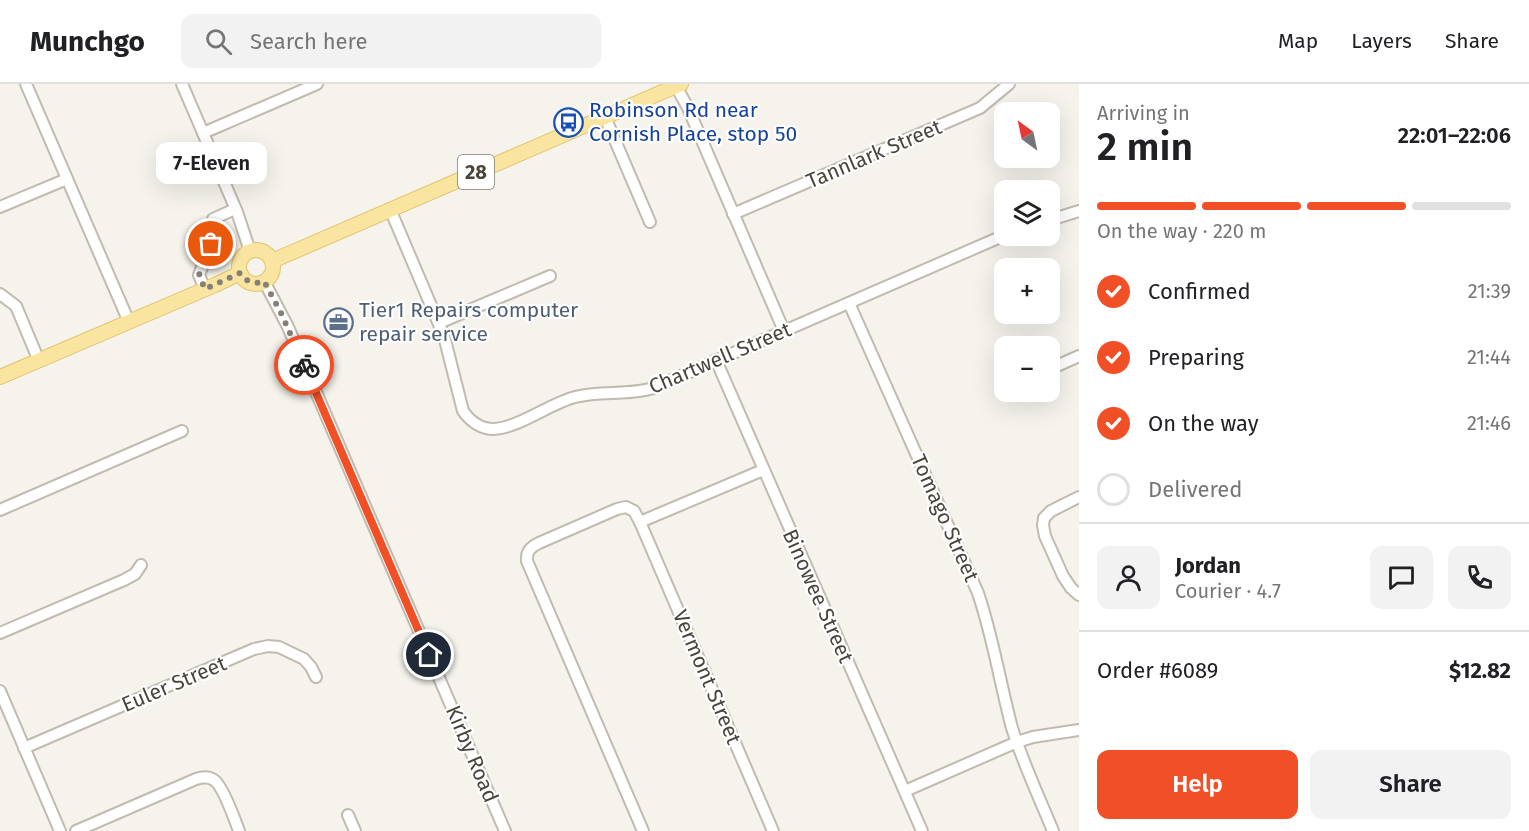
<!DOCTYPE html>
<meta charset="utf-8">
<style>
body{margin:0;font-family:"Fira Sans",sans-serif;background:#f2f2f2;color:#202124;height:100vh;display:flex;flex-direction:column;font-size:22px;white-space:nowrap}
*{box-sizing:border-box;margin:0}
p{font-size:20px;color:#757577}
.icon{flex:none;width:33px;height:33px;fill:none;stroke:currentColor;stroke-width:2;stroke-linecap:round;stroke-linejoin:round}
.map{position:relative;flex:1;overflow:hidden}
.drawer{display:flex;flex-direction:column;background:#fff;width:450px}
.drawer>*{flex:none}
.needle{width:39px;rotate:327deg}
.buttons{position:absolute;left:994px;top:18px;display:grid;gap:12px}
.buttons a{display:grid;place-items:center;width:66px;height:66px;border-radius:12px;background:#fff;box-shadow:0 6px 24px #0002;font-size:30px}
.pin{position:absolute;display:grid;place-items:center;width:51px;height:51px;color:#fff;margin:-26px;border:3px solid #fff;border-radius:50%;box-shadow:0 2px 6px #0007}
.courier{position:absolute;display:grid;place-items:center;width:60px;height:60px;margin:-30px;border:4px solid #f15027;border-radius:50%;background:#fff;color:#222;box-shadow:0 2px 8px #0007}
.bubble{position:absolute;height:42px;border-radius:12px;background:#fff;box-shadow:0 6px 24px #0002;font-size:20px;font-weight:600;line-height:42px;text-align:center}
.overview em{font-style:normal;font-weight:600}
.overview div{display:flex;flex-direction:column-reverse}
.overview{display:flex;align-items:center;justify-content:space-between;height:102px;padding:0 18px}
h1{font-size:39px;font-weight:600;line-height:45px}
.bar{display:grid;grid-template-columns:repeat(4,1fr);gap:9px 6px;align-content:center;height:72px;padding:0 18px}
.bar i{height:8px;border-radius:4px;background:#e0e0e0}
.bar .selected{background:#f15027}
.bar p{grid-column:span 4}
.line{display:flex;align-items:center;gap:15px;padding:0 18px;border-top:2px solid #e0e0e0}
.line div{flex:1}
.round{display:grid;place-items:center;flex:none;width:63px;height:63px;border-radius:12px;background:#f2f2f2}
ol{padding:0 18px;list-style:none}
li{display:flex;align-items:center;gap:18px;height:66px}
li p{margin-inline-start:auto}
li .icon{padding:6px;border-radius:50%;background:#f15027;color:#fff;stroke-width:4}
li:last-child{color:#757577}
li i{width:33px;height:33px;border:3px solid #e0e0e0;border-radius:50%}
.cta{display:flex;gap:12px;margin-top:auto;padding:12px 18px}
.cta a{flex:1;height:69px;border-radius:12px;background:#f15027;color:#fff;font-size:24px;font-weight:600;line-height:69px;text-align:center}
.cta a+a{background:#f2f2f2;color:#202124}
header{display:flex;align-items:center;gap:36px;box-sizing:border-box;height:84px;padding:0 30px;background:#fff;border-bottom:2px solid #e0e0e0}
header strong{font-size:28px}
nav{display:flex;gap:33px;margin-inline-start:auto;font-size:21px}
.search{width:420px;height:54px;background:#f2f2f2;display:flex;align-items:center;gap:15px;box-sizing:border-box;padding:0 21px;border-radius:12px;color:#757577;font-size:22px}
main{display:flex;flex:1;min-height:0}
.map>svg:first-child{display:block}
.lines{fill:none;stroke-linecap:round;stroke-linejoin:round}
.minor-casing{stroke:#c1bbaf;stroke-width:14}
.major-casing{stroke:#e0c46f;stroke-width:16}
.minor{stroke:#fff;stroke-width:10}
.major{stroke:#fae5a0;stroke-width:14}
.done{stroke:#868178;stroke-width:6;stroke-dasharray:0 10.8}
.route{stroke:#f15027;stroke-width:8}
.labels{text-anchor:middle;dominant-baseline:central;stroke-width:4.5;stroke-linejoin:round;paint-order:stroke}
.shield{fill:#fff;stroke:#807c75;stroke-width:1.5}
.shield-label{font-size:20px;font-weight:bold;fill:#4a443a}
.transit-label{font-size:21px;fill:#164399;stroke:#fff;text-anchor:start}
.street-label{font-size:21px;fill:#4a443a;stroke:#fff}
.service-label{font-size:21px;fill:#4e5e75;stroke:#fff;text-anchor:start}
</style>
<header>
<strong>Munchgo</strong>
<div class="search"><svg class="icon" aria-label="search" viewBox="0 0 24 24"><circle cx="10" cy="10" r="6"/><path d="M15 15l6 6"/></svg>Search here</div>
<nav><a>Map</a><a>Layers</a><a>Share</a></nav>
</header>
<main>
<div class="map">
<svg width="1079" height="747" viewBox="0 0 1079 747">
<rect width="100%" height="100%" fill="#f5f3ec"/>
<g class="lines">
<defs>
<g id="minor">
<path d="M26,0L129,238"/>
<path d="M182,0L237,128L250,167"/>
<path d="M676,2L688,24L784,247"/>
<path d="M605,33L650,138"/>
<path d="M203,49L317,0"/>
<path d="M0,123L67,95"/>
<path d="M390,125L444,252L463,327C470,337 481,345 494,345C518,344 551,319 575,313C600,306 628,312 653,304L1005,151"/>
<path d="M733,130L980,24L1009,0"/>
<path d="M1050,136L1079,127"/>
<path d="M264,197L288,243L505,747"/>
<path d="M205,205L199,191L217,145L213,135L235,125"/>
<path d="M0,210L16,222L39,277"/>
<path d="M849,219L978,509C993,553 1000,599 1012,644C1023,679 1039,713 1053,747"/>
<path d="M439,239L550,192"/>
<path d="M716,276L922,747"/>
<path d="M1050,285L1079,272"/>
<path d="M1079,413L1051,427L1044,434L1043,441L1045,452L1063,492L1071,504L1079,511"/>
<path d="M0,426L182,347"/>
<path d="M640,438L763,386"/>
<path d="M0,549L124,496L135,490L141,481"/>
<path d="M0,607L60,747"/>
<path d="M24,664L254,565L268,562L279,563L304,575L311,583L316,593"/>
<path d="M905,707L1017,658L1033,653L1079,646"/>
<path d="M348,731L355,747"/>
<path d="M76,747L196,695C202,693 208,692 214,696C223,702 235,736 239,747"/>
<path d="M643,747L527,477C526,467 531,463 539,459L617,425L626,423L634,427L640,438L773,747"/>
</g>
<g id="major">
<circle cx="256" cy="183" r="17"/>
<path d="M272,177L681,0"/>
<path d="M0,293L215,201L240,189"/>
</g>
</defs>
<use href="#minor" class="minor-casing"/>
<use href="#major" class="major-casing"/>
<use href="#minor" class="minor"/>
<use href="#major" class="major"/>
</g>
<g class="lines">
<path class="done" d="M211,160L199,191L205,205L240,189C246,198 254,201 264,197L282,231L304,281"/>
<path class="route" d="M304,281L429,571"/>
</g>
<defs>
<symbol id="bus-ring" viewBox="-11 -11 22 22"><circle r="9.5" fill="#fff" stroke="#1a4fb4" stroke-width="1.5"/><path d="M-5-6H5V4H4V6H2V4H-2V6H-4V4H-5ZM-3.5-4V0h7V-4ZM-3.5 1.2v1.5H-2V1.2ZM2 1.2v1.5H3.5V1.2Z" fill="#1a4fb4"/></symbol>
<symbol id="office-ring" viewBox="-11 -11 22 22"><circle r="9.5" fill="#fff" stroke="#5c6f8a" stroke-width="1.5"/><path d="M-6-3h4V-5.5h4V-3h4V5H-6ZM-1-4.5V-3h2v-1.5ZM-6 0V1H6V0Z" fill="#5c6f8a"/></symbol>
</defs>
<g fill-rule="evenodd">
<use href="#bus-ring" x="552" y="22" width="33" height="33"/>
<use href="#office-ring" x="322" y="222" width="33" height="33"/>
</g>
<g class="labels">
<rect class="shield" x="458" y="71" width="36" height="34" rx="4.5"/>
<g class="shield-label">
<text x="476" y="88">28</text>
</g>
<g class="transit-label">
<text x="589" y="26">Robinson Rd near<tspan x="589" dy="24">Cornish Place, stop 50</tspan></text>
</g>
<g class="street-label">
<text transform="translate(874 70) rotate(-23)">Tannlark Street</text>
<text transform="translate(720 274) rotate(-23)">Chartwell Street</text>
<text transform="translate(945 434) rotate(66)">Tomago Street</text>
<text transform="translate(818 512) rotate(66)">Binowee Street</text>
<text transform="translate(707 593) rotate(67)">Vermont Street</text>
<text transform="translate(174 600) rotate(-23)">Euler Street</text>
<text transform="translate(472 670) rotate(67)">Kirby Road</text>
</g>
<g class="service-label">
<text x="359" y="226">Tier1 Repairs computer<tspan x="359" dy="24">repair service</tspan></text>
</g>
</g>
</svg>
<div class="buttons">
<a><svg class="needle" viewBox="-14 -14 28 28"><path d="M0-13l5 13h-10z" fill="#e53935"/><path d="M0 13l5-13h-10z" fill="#757577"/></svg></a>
<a><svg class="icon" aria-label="layers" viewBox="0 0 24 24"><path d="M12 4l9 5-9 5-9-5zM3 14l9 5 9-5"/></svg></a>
<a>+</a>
<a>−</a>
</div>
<div class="pin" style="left:211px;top:160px;background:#ea580c"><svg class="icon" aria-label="bag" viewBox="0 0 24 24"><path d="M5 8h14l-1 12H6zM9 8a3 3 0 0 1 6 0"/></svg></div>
<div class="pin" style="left:429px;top:571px;background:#1f2937"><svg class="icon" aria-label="home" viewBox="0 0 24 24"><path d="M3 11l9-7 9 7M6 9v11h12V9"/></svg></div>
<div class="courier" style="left:304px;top:281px"><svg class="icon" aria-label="bike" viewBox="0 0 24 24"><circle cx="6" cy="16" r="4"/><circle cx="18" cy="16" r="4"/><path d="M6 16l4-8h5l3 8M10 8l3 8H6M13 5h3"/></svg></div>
<div class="bubble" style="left:156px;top:58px;width:111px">7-Eleven</div>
</div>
<section class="drawer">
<div class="overview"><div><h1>2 min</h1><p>Arriving in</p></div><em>22:01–22:06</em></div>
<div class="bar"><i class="selected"></i><i class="selected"></i><i class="selected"></i><i></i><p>On the way · 220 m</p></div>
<ol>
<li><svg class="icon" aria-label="check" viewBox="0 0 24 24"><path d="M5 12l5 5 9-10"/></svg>Confirmed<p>21:39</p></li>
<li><svg class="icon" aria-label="check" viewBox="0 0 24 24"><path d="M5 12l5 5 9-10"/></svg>Preparing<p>21:44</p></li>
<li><svg class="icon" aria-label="check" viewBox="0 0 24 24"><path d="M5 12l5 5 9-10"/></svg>On the way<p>21:46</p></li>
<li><i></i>Delivered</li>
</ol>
<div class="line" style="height:108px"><a class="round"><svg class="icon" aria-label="person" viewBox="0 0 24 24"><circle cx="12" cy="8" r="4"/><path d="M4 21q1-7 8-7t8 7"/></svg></a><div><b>Jordan</b><p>Courier · 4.7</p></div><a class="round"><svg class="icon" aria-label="chat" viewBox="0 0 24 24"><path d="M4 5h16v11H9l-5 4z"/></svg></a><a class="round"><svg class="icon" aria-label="phone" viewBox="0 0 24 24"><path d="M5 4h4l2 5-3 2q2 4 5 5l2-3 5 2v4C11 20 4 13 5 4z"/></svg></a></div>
<div class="line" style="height:78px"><div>Order #6089</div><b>$12.82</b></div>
<div class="cta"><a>Help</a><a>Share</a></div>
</section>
</main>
